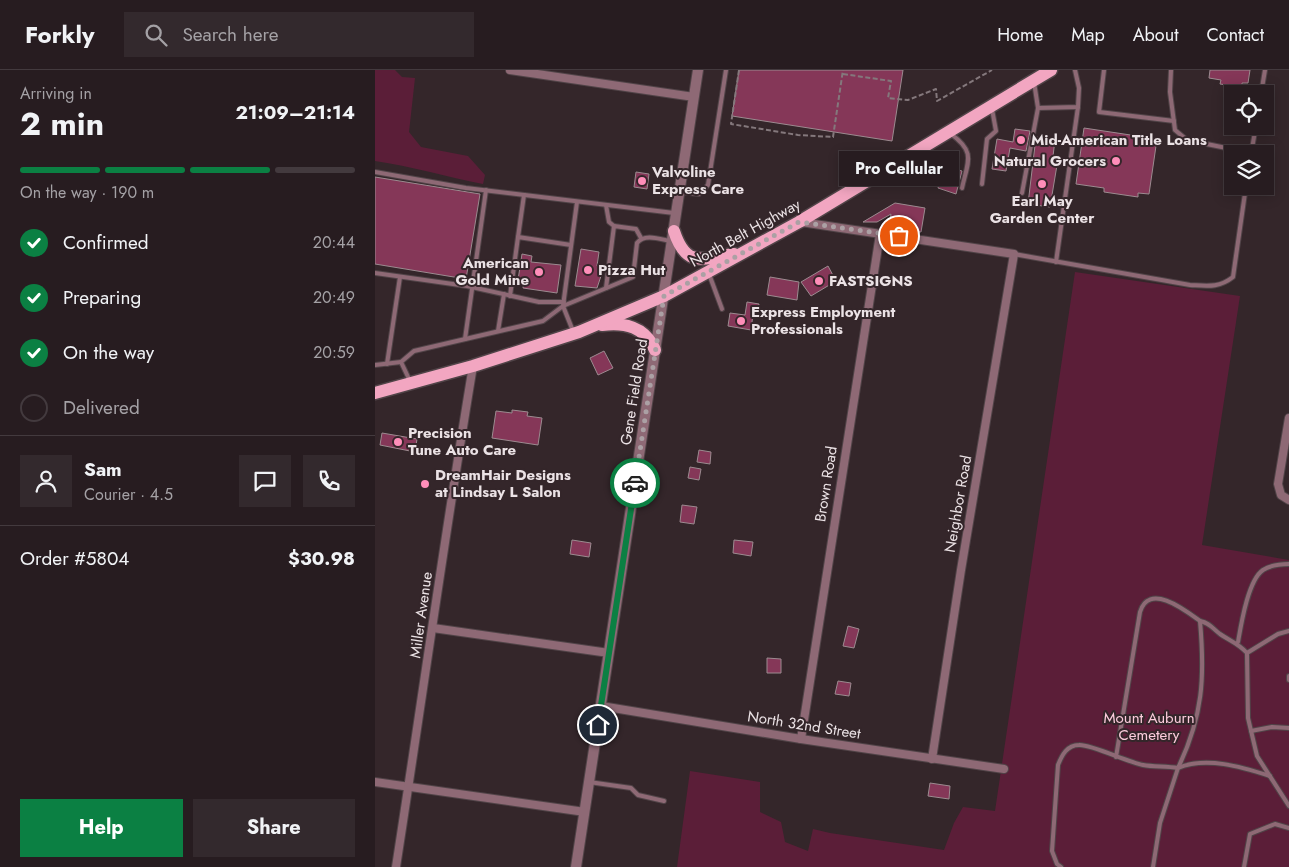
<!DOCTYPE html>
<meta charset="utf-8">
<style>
body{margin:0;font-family:Jost,sans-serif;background:#33292d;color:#f1f3f6;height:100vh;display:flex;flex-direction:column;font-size:19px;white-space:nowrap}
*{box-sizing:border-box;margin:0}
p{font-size:16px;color:#a4a1a5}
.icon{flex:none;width:28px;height:28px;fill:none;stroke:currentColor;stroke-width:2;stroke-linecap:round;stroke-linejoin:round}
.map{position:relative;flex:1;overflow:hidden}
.panel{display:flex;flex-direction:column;background:#271c20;width:375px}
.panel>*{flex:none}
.fabs{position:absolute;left:849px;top:15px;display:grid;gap:10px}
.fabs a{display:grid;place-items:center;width:50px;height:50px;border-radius:0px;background:#271c20;box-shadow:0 2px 12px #0003,0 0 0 1px #433a3e;font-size:25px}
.pin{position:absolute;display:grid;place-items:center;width:42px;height:42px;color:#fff;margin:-21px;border:2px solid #fff;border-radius:50%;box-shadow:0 1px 5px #0007}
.courier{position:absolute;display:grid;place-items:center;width:50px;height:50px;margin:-25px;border:4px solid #0b8043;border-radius:50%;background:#fff;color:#222;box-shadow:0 1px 6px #0007}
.bubble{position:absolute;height:35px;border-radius:0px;background:#271c20;box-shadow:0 2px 12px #0003,0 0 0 1px #433a3e;font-size:16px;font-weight:700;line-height:35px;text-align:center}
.summary em{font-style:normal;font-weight:700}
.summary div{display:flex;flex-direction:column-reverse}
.summary{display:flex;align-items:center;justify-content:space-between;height:85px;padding:0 20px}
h1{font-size:32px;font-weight:700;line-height:38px}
.bar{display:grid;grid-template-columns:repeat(4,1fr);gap:8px 5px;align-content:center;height:60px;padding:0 20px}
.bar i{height:6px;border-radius:4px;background:#433a3e}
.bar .on{background:#0b8043}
.bar p{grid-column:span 4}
.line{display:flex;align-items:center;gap:12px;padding:0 20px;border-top:1px solid #433a3e}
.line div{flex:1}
.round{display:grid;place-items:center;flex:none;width:52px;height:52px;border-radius:0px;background:#33292d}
ol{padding:0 20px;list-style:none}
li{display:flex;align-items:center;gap:15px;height:55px}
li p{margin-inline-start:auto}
li .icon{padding:5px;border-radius:50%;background:#0b8043;color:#fff;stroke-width:4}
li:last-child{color:#a4a1a5}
li i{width:28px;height:28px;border:2px solid #433a3e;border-radius:50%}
.primary-button{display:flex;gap:10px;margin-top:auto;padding:10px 20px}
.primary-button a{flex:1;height:58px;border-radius:0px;background:#0b8043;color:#fff;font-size:20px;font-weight:700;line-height:58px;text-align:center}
.primary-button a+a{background:#33292d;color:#f1f3f6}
header{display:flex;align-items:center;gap:30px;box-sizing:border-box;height:70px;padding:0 25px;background:#271c20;border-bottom:1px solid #433a3e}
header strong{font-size:24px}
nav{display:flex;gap:28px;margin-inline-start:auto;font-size:18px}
.search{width:350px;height:45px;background:#33292d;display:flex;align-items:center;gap:12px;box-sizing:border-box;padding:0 18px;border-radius:0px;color:#a4a1a5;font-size:19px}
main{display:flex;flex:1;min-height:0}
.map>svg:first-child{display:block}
.green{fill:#5b1e38}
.building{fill:#853758;stroke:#9c8b90}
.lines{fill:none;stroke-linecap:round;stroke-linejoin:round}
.service-casing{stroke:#514448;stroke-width:6}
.minor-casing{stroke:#514448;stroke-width:10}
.tertiary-casing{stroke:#514448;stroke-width:12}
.primary-casing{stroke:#514448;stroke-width:15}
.path{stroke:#84787c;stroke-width:2;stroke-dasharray:5 2.5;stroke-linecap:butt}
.service{stroke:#8e6975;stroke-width:4}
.minor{stroke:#8e6975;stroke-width:8}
.tertiary{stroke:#8e6975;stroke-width:10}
.primary{stroke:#f2a6c1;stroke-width:12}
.done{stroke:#aba0a4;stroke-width:5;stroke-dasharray:0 9}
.route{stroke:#0b8043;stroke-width:6}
.poi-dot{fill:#ff8eb9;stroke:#34262a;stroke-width:2}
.labels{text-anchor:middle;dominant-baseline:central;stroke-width:4;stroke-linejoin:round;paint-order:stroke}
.poi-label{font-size:15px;font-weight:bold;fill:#ebe2e5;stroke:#34262a;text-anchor:start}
.street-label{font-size:15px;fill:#ebe2e5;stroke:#34262a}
.park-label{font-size:15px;fill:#fcccdc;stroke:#34262a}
</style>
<header>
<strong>Forkly</strong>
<div class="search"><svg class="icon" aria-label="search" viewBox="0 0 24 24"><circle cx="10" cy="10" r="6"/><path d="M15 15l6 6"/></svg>Search here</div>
<nav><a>Home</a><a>Map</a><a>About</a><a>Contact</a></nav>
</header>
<main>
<section class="panel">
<div class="summary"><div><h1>2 min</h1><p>Arriving in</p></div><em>21:09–21:14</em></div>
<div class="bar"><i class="on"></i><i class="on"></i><i class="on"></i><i></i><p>On the way · 190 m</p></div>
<ol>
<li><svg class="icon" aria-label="check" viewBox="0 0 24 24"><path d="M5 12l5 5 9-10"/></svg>Confirmed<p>20:44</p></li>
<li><svg class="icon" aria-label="check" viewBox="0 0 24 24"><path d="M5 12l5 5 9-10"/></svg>Preparing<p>20:49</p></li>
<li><svg class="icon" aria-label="check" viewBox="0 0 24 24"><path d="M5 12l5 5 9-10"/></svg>On the way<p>20:59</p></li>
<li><i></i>Delivered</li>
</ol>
<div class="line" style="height:90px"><a class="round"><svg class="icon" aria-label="person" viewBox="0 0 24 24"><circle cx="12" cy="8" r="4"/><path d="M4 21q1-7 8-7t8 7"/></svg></a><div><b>Sam</b><p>Courier · 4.5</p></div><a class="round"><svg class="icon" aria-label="chat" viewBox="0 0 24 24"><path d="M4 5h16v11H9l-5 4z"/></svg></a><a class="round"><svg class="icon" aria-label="phone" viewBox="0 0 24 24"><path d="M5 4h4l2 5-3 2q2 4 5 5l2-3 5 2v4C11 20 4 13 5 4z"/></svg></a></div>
<div class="line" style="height:65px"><div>Order #5804</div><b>$30.98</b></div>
<div class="primary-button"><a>Help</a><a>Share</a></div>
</section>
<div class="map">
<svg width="914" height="797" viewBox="0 0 914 797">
<rect width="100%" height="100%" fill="#34262a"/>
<g class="green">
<path d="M0,0H20L27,7L40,8L34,62L46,77L93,86L110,105L108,114C72,107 36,96 0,91Z"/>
<path d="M700,202L865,226L827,475L914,490V797H302L315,701L385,712V742L406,752L410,772L433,781L438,759L455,763L569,780L579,753L588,737L620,741Z"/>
</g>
<g class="building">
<path d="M364,0H528L517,71L357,46Z"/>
<path d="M835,0H875L873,13H867V17L845,14L846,10L834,8Z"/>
<path d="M709,58L782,69L774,124L763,123V127L729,122V118L701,114Z"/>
<path d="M640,59L655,61L651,81L635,78L631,101L617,99L622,69L638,72Z"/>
<path d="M661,67L680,70L677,94L682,95L675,137L653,134Z"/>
<path d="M569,96L587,101L581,124L563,118Z"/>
<path d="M261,102L274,104L272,119L259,117Z"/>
<path d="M0,107L105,124L91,209L0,194Z"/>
<path d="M520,133L550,138L546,162L514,157L516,144L502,152H488Z"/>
<path d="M206,179L224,182L222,196L225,197L224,203H227L222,218L200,216Z"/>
<path d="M147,184L157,186L156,192L186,195L182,223L148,218L149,210H143Z"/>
<path d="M453,196L461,211L436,226L426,212Z"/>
<path d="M395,207L424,212L422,230L392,225Z"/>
<path d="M372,232L384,234L382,245L378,244L376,260L353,256L355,243L370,245Z"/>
<path d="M229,281L238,298L223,305L215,288Z"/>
<path d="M137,340L153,342L152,346L167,348L163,375L117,368L121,341L137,343Z"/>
<path d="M7,363L42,369L40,382L5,375Z"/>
<path d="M324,380L336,382L335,394L322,392Z"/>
<path d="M315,397L326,399L324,410L313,408Z"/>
<path d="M307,435L322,437L319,454L305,452Z"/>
<path d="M197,470L216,473L214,487L195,484Z"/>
<path d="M359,470L378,472L376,486L358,483Z"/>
<path d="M473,556L484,559L479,578L468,576Z"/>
<path d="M392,588L406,589V603H392Z"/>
<path d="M463,611L476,613L474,626L460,624Z"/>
<path d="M555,713L575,716L574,729L553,726Z"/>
</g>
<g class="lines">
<defs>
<g id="service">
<path d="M729,0L724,42L799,51"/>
<path d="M796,0L795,22L800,60L812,70L876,83"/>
<path d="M659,12L663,38L703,37L704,18L700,0"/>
<path d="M886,24L890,0"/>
<path d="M576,64C601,82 593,91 587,118"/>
<path d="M876,84L881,56"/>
<path d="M0,102L91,118L299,143"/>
<path d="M607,114L612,69L621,61L617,39"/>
<path d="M305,122L324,124L333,115L351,0"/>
<path d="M647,123L663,38"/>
<path d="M231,135L234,152L239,156"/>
<path d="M143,167L149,125"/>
<path d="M639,184L815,215C833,216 844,218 858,207L871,116"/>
<path d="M681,192L703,37"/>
<path d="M0,203L92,216L164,232H189"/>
<path d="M334,204L347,239"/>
<path d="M231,218L239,156L261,159L266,168"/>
<path d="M135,226L143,167L196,175"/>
<path d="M123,261L129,224"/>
<path d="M198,261L188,236L202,132"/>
<path d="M90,269L111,120"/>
<path d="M12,294L25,207"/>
<path d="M0,295L26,292"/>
<path d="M35,311L26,292L39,281L168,251L188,236L258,207L262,173C269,163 285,169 295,171"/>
<path d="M825,551C835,553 837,558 845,564C855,571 863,573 872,583L873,648L882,686L914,736"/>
<path d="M863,572C866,555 873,510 888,500C896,495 905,494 914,494"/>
<path d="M872,583L903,564L914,561"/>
<path d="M914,606V610"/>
<path d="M876,661L897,657L914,658"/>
<path d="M214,712L256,718L263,725L289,731"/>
<path d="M686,797L682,794L677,781L683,695C687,685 692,675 704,675C716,674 752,692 768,695C779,697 791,696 803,698C828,646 830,607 825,551C810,540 774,512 765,542L741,687"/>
<path d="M778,797L785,753L803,698C831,686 867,697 895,706"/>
<path d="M869,797L875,764L900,754L914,758"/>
</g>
<g id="minor">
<path d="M135,0L319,27"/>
<path d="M426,152L639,184L586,500L557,689"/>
<path d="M914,348L903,414L906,425L914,430"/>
<path d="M58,558L234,583"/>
<path d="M226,636L426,669L629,699"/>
<path d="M426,669L505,164"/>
<path d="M0,712L210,742"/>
<path d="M21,797C47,630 70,463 98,296"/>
</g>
<path id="tertiary" d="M201,797L323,0"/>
<g id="primary">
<path d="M299,161C311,198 327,189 359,184"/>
<path d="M227,255C251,252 270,257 280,280"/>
<path d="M0,323L98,296L204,262L289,226L424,152L676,0"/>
</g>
</defs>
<use href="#service" class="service-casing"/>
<use href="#minor" class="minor-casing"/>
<use href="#tertiary" class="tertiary-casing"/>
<use href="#primary" class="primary-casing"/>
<g class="path">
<path d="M364,0L356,54L423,65L458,67L468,0"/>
<path d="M468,4L516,11L513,28L533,30L561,19L562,31L617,0"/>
</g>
<use href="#service" class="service"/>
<use href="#minor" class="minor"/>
<use href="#tertiary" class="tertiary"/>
<use href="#primary" class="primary"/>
</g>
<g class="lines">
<path class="done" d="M260,413L289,226L424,152L524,166"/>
<path class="route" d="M223,655L260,413"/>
</g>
<g class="poi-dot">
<circle cx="646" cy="70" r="5"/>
<circle cx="741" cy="91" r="5"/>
<circle cx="267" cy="111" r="5"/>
<circle cx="667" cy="114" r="5"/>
<circle cx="213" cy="200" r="5"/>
<circle cx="164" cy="202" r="5"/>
<circle cx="444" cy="211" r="5"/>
<circle cx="366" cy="251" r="5"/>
<circle cx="23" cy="372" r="5"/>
<circle cx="50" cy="414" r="5"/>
</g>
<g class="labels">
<g class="poi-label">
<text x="656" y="70">Mid-American Title Loans</text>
<text x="731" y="91" text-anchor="end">Natural Grocers</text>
<text x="277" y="102">Valvoline<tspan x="277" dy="17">Express Care</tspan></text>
<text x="667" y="131" text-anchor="middle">Earl May<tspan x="667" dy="17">Garden Center</tspan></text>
<text x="154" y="193" text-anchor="end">American<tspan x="154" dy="17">Gold Mine</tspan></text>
<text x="223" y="200">Pizza Hut</text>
<text x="454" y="211">FASTSIGNS</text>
<text x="376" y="242">Express Employment<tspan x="376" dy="17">Professionals</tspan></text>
<text x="33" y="363">Precision<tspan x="33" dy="17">Tune Auto Care</tspan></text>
<text x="60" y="405">DreamHair Designs<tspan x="60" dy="17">at Lindsay L Salon</tspan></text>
</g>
<g class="street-label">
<text transform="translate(370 163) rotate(-29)">North Belt Highway</text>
<text transform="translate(259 322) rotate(-81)">Gene Field Road</text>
<text transform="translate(451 414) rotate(-81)">Brown Road</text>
<text transform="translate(583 434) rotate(-80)">Neighbor Road</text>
<text transform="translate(46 545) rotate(-82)">Miller Avenue</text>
<text transform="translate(429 655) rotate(9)">North 32nd Street</text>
</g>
<g class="park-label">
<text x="774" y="648">Mount Auburn<tspan x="774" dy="17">Cemetery</tspan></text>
</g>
</g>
</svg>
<div class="fabs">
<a><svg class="icon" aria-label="locate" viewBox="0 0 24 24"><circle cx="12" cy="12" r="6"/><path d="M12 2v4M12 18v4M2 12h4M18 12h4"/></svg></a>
<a><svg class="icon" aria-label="layers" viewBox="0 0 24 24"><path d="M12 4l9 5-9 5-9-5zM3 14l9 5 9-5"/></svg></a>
</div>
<div class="pin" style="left:524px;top:166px;background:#ea580c"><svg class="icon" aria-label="bag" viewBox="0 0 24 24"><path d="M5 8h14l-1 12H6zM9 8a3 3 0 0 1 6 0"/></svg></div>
<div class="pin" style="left:223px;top:655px;background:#1f2937"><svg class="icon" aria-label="home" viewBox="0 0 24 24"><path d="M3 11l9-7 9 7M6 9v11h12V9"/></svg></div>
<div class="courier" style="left:260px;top:413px"><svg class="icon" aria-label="car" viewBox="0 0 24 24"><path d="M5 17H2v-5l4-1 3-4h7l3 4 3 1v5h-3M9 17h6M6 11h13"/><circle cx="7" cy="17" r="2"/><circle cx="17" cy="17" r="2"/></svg></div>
<div class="bubble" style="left:464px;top:81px;width:120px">Pro Cellular</div>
</div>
</main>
